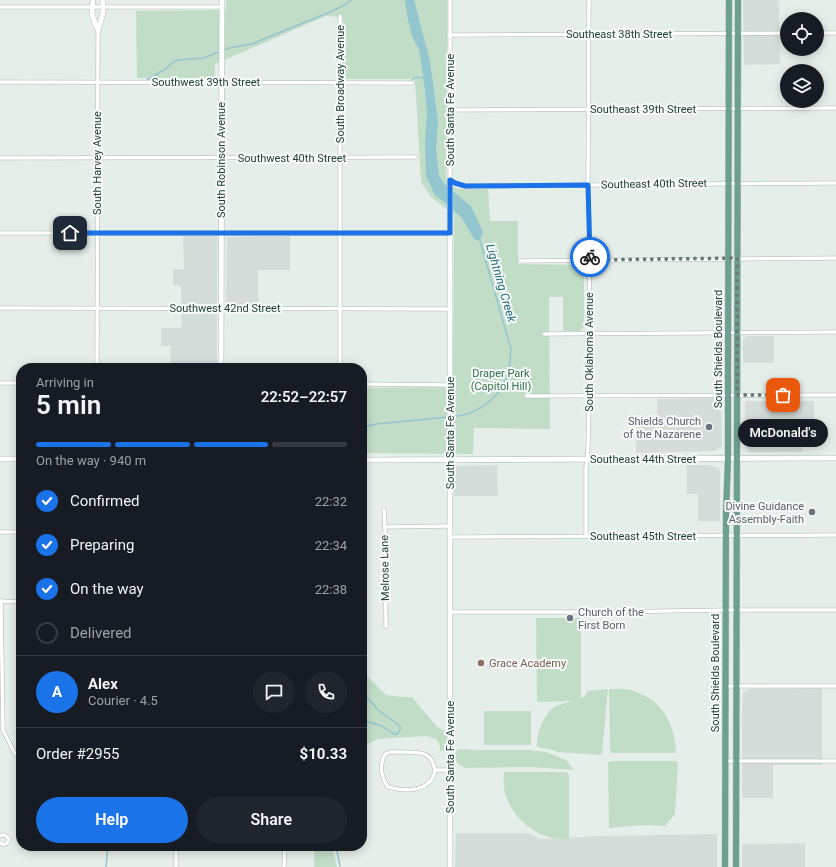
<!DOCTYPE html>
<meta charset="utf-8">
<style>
body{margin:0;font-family:Roboto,sans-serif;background:#20242c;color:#f1f3f6;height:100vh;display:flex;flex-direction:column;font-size:15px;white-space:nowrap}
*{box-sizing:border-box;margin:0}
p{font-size:13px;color:#9ea1a6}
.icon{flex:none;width:22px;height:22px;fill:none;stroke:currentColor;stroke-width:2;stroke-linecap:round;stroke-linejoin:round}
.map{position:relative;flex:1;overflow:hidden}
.drawer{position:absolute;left:16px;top:363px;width:351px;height:488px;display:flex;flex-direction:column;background:#171b24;border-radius:16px;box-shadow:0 2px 10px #0003}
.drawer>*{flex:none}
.fabs{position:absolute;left:780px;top:12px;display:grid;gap:8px}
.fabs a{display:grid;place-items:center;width:44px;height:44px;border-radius:50%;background:#171b24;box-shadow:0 2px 10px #0003;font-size:20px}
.pin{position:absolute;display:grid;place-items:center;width:34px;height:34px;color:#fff;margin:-17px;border-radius:8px;box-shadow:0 2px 6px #0006}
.courier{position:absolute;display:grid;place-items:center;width:40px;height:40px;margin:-20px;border:3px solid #1a73e8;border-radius:50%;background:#fff;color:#222;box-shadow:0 1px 5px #0007}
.bubble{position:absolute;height:28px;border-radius:14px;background:#171b24;box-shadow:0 2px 10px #0003;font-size:13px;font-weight:600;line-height:28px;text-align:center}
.head em{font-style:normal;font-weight:600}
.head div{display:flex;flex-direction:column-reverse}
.head{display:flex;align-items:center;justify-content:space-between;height:68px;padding:0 20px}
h1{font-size:26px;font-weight:600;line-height:30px}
.bar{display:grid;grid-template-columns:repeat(4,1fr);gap:6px 4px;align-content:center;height:48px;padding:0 20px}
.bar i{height:5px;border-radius:3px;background:#363941}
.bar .on{background:#1a73e8}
.bar p{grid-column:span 4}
.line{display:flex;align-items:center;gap:10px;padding:0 20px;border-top:1px solid #363941}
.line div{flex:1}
.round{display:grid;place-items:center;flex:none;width:42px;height:42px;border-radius:21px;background:#20242c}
ol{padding:0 20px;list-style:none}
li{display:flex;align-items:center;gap:12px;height:44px}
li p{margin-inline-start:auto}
li .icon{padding:4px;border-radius:50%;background:#1a73e8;color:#fff;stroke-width:4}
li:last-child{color:#9ea1a6}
li i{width:22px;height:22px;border:2px solid #363941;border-radius:50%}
.primary-button{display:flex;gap:8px;margin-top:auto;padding:8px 20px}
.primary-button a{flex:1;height:46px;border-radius:24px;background:#1a73e8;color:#fff;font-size:16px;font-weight:600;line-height:46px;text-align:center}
.primary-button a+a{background:#20242c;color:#f1f3f6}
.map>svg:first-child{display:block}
.built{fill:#d4ddd9}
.green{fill:#c1ddc8}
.water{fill:#93c6ce}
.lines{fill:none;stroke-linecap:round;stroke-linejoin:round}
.stream{stroke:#93c6ce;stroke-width:1.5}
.street-casing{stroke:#a9b6b1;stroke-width:4.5}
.secondary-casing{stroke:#a5b9b1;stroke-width:6}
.primary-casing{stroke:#c2c9c7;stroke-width:7}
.street{stroke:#fff;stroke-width:3.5}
.secondary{stroke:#fff;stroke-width:5}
.primary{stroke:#6ea092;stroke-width:6}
.done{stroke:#697c76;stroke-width:4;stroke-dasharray:0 7.2}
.route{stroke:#1a73e8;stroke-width:5}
.worship-dot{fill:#6b7280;stroke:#f6faf8;stroke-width:1.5}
.education-dot{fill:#8d6e63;stroke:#f6faf8;stroke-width:1.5}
.labels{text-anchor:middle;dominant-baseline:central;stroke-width:4;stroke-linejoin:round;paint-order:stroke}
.street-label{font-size:11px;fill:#263f37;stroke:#f6faf8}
.park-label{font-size:11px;fill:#33734a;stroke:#f6faf8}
.worship-label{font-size:11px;fill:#5b616d;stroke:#f6faf8;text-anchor:end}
.education-label{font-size:11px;fill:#785e54;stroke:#f6faf8;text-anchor:start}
.water-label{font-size:12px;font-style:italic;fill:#246b77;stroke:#f6faf8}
</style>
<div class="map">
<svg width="836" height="867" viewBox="0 0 836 867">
<rect width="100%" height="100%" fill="#e6eeea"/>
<g class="built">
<path d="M743,0H779L780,64L744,65Z"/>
<path d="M183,236H217V368H170L171,346H161V328H179L182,326L181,286L173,285V269H184Z"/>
<path d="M290,236V270H258V305L226,304L227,237Z"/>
<path d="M747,336H774V363H743V339Z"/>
<path d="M718,398L721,401L722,446L715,451L636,453V426H657V399Z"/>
<path d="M745,401H814V425L802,426V452H749L744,445Z"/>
<path d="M497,465L498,496H454L453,466Z"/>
<path d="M687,465H708L719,468L720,470V521H698V494H687Z"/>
<path d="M822,688V765H773V798H742V704L743,693L745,691L750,689Z"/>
<path d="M456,833H528L540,839L601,836L717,834V867H455Z"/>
<path d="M805,843V867H742V844Z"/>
</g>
<g class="green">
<path d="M226,0H447V106L446,179L454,187L459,189H488L490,221H518V264L584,265V327L580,331H563V297H549L550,429L474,428L473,454L362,453V388L453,387L454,215L431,197L421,182L415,79H344L342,76L343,17L326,16L215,64V78H137L136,11L226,10Z"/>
<path d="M536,618H581V698L584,697L588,691L608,689L602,753L600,755L558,752L549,749L541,748L537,746C536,733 545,712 556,706C561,704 567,703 572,701L537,702Z"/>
<path d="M362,671L386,695L402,697H412L437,727L447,732L448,744L444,750L440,751V747L437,739L426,736L378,739L367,744L362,733Z"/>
<path d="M609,689C616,689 624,688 631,690C634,691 637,692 639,693C665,704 675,726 676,753H612L610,750Z"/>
<rect x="484" y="711" width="47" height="34"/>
<path d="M459,749L478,750H528L546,752L566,760L574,770L530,767L466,768C457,765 455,762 455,752Z"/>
<path d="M611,761H675L678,762L675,814L665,826L643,825L609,828L608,763Z"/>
<path d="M504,772H567L569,775V838C542,843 515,821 506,797C503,788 504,780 504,772Z"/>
<path d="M314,846H332L337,867H314Z"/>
</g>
<path class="water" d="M405,0H414L430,61L432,77L438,121L436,149L439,176L445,185L471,206L483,232L480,241L474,239L460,214L435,195L426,176L425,142L427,113L425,90L419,49C410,37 407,15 405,0Z"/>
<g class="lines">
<g class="stream">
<path d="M147,80L167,68L172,63L178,60L204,58L229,48L252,44L330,12L345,5L351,0"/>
<path d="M412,80L416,77L423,78"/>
<path d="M453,209L462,217"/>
<path d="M452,417C476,415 498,400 507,377C510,368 510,358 511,349L480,241"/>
<path d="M362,432L367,426L377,424L448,417"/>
<path d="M362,692L373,704L378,710L400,726V730L397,734H394L382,726L362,720"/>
<path d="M336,846L340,866"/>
<path d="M106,867L108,846"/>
</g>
<defs>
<g id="street">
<path d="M450,0V180L455,183L465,186L836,183"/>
<path d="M0,7H221"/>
<path d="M817,33H836"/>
<path d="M450,35L787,33"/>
<path d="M0,82L413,83"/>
<path d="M450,110L836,108"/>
<path d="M0,158L416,157"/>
<path d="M0,233H450"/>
<path d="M520,261L836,258"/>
<path d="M0,308L450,309"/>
<path d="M544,334L836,332"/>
<path d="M97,368L98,30"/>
<path d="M340,368V16"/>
<path d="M0,383H21"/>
<path d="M362,384L450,385"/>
<path d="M526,396L836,395"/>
<path d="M384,509L385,527L386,627"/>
<path d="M385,527L450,526"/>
<path d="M0,532H21"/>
<path d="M586,536V467L588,450L589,396L588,334L590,260L588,185L589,0"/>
<path d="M450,537L836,535"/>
<path d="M0,601L21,602"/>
<path d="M1,601L3,730L15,754"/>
<path d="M450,612H606L726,610H836"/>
<path d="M725,686H836"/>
<path d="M390,752C399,752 417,751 424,754C430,756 432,760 434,766C437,778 427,787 415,789C408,791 395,789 388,787C381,778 379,765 385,754Z"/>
<path d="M725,761H836"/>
<path d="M435,770H450"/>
<path d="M0,836L2,835H5L9,839L8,842C6,845 3,845 0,843"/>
<path d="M176,846V867"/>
<path d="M284,867L285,846"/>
</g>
<g id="secondary">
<path d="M93,0L92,15L98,30"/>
<path d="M98,30L103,13V0"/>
<path d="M450,180V867"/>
<path d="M221,368L222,0"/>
<path d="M0,459H21"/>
<path d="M362,460L836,458"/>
</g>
<g id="primary">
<path d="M725,867L726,514L728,458V374L729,0"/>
<path d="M736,867L738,0"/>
</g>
</defs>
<use href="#street" class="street-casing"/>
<use href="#secondary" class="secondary-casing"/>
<use href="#primary" class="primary-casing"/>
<use href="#street" class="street"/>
<use href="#secondary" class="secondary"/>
<use href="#primary" class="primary"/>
</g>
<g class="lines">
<path class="done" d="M590,257V260L737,258V395H783"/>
<path class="route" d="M70,233H450V180L455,183L465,186L588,185L590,257"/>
</g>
<g class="worship-dot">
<circle cx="709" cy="427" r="4"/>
<circle cx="812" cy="512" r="4"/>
<circle cx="570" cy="618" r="4"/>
</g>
<circle class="education-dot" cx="481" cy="663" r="4"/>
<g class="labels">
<g class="street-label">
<text x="619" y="34">Southeast 38th Street</text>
<text x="206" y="82">Southwest 39th Street</text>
<text transform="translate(340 84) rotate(-90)">South Broadway Avenue</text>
<text x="643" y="109">Southeast 39th Street</text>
<text transform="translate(450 110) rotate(-90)">South Santa Fe Avenue</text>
<text x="292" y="158">Southwest 40th Street</text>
<text transform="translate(221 160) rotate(-90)">South Robinson Avenue</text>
<text transform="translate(97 163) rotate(-90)">South Harvey Avenue</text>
<text transform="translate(654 184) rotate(-1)">Southeast 40th Street</text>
<text x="225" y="308">Southwest 42nd Street</text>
<text transform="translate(718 349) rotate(-90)">South Shields Boulevard</text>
<text transform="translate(589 352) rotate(-90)">South Oklahoma Avenue</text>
<text transform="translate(450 433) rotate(-90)">South Santa Fe Avenue</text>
<text x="643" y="459">Southeast 44th Street</text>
<text x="643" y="536">Southeast 45th Street</text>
<text transform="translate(385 568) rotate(-91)">Melrose Lane</text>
<text transform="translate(715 673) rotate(-90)">South Shields Boulevard</text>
<text transform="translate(450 757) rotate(-90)">South Santa Fe Avenue</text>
</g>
<g class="park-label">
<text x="501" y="373">Draper Park<tspan x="501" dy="13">(Capitol Hill)</tspan></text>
</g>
<g class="worship-label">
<text x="701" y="421">Shields Church<tspan x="701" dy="13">of the Nazarene</tspan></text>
<text x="804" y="506">Divine Guidance<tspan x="804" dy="13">Assembly-Faith</tspan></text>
<text x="578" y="612" text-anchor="start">Church of the<tspan x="578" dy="13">First Born</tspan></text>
</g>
<g class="education-label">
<text x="489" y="663">Grace Academy</text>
</g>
<g class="water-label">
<text transform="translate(501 283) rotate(74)">Lightning Creek</text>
</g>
</g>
</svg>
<div class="fabs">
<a><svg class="icon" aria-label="locate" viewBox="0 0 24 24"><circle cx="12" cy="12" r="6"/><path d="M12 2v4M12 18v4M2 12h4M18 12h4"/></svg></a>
<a><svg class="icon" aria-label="layers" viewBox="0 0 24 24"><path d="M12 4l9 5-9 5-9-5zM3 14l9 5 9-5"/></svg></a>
</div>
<div class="pin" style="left:783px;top:395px;background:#ea580c"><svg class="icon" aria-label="bag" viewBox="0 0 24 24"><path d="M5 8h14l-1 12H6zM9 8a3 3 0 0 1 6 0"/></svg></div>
<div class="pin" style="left:70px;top:233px;background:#1f2937"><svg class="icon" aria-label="home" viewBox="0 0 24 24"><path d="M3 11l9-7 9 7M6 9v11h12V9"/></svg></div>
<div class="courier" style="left:590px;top:257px"><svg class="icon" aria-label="bike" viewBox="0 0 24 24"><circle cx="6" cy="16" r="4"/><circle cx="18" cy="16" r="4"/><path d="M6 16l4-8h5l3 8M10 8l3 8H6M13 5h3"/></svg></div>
<div class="bubble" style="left:738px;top:419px;width:90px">McDonald's</div>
<section class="drawer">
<div class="head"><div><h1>5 min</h1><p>Arriving in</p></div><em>22:52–22:57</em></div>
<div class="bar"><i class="on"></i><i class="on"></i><i class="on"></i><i></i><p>On the way · 940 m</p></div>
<ol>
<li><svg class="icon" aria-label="check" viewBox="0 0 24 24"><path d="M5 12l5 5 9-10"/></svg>Confirmed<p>22:32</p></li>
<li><svg class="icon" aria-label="check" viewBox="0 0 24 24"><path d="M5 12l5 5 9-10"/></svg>Preparing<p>22:34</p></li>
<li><svg class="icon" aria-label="check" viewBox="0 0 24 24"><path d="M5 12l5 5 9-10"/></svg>On the way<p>22:38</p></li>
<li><i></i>Delivered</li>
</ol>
<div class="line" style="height:72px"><b class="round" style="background:#1a73e8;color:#fff">A</b><div><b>Alex</b><p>Courier · 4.5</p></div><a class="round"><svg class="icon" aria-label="chat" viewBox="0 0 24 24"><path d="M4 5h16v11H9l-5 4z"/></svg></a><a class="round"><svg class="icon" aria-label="phone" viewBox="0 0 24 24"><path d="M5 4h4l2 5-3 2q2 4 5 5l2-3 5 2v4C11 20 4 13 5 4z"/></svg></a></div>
<div class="line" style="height:52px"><div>Order #2955</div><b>$10.33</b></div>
<div class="primary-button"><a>Help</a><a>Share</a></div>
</section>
</div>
